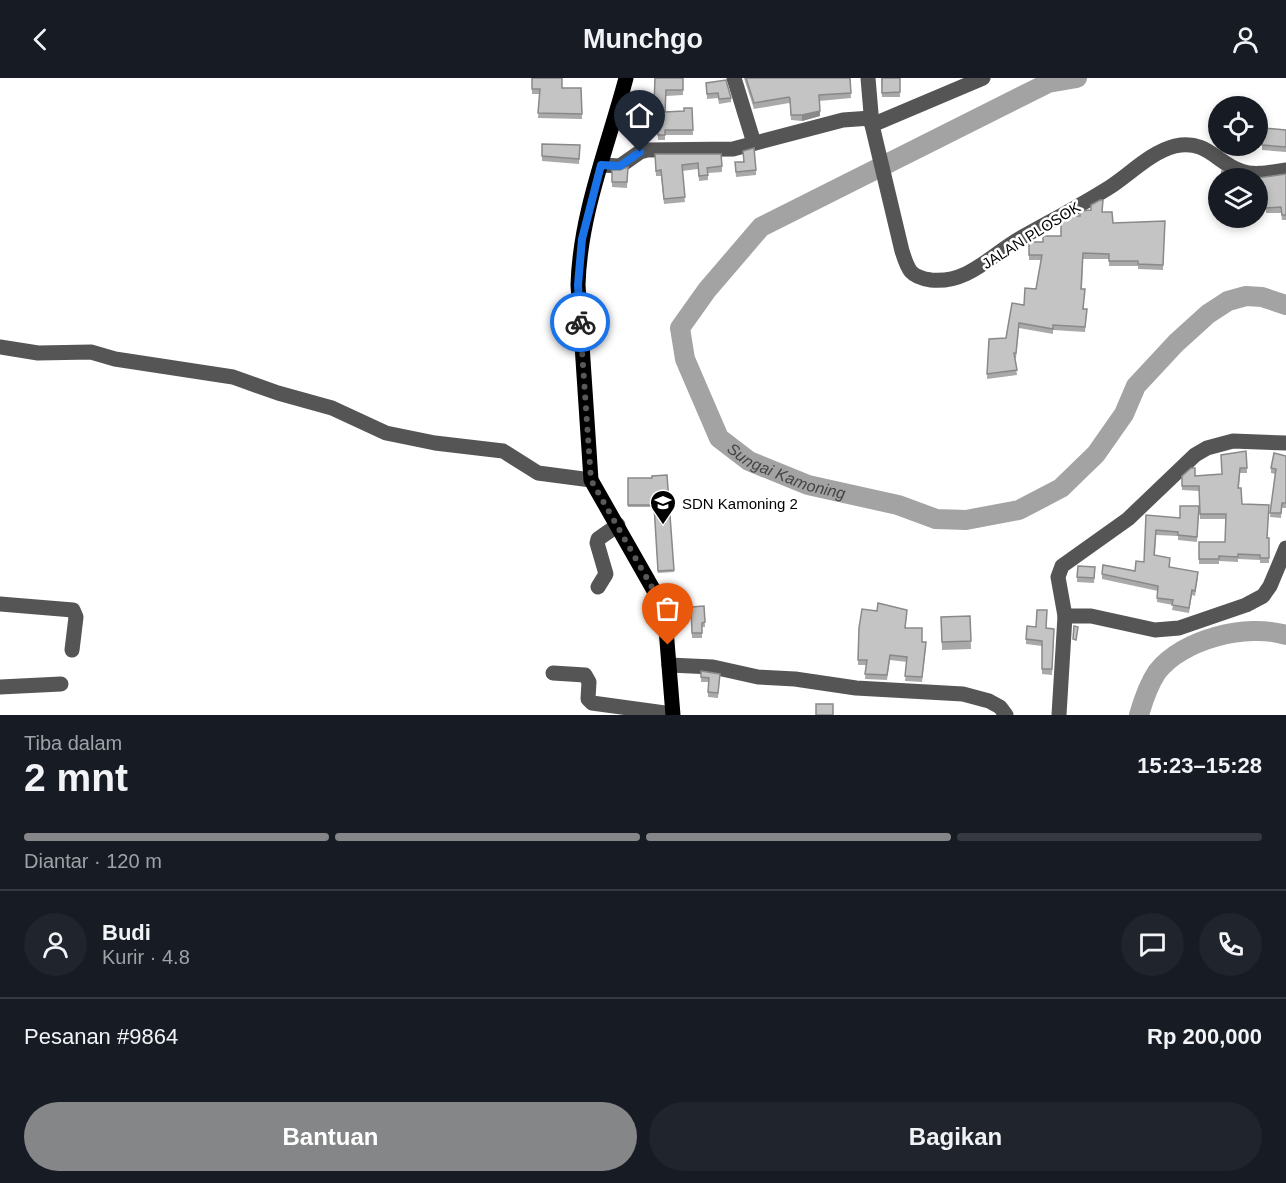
<!DOCTYPE html>
<html lang="id">
<meta charset="utf-8">
<style>
body{margin:0;font-family:Helvetica,sans-serif;background:#20242c;color:#f1f3f6;height:100vh;display:flex;flex-direction:column;font-size:22px;white-space:nowrap}
*{box-sizing:border-box;margin:0}
p{font-size:20px;color:#9ea1a6}
.icon{flex:none;width:33px;height:33px;fill:none;stroke:currentColor;stroke-width:2;stroke-linecap:round;stroke-linejoin:round}
.map{position:relative;height:637px;overflow:hidden}
.drawer{display:flex;flex-direction:column;background:#171b24;flex:1}
.drawer>*{flex:none}
.tools{position:absolute;left:1208px;top:18px;display:grid;gap:12px}
.tools a{display:grid;place-items:center;width:60px;height:60px;border-radius:50%;background:#171b24;box-shadow:0 3px 9px #0003;font-size:30px}
.pin{position:absolute;display:grid;place-items:center;width:51px;height:51px;color:#fff;margin:-62px -26px;border-radius:50% 50% 50% 0;rotate:-45deg;box-shadow:0 0 6px #0007}
.pin .icon{rotate:45deg}
.courier{position:absolute;display:grid;place-items:center;width:60px;height:60px;margin:-30px;border:4px solid #1a73e8;border-radius:50%;background:#fff;color:#222;box-shadow:0 2px 8px #0007}
.summary em{font-style:normal;font-weight:800}
.summary div{display:flex;flex-direction:column-reverse}
.summary{display:flex;align-items:center;justify-content:space-between;height:102px;padding:0 24px}
h1{font-size:39px;font-weight:800;line-height:45px}
.bar{display:grid;grid-template-columns:repeat(4,1fr);gap:9px 6px;align-content:center;height:72px;padding:0 24px}
.bar i{height:8px;border-radius:4px;background:#363941}
.bar .on{background:#858687}
.bar p{grid-column:span 4}
.line{display:flex;align-items:center;gap:15px;padding:0 24px;border-top:2px solid #363941}
.line div{flex:1}
.round{display:grid;place-items:center;flex:none;width:63px;height:63px;border-radius:32px;background:#20242c}
.cta{display:flex;gap:12px;margin-top:auto;padding:12px 24px}
.cta a{flex:1;height:69px;border-radius:36px;background:#858687;color:#fff;font-size:24px;font-weight:800;line-height:69px;text-align:center}
.cta a+a{background:#20242c;color:#f1f3f6}
header{display:flex;justify-content:space-between;align-items:center;height:78px;padding:0 24px;background:#171b24;font-size:27px;font-weight:800}
.map>svg:first-child{display:block}
.lines{fill:none;stroke-linecap:round;stroke-linejoin:round}
.river{stroke:#a3a3a3;stroke-width:20}
.minor{stroke:#555;stroke-width:15}
.major{stroke:#000;stroke-width:15}
.wall{fill:#a9a9a9}
.shaded-wall{fill:#898989}
.building{fill:#c4c4c4;stroke:#898989;stroke-width:1.5}
.done{stroke:#595959;stroke-width:6;stroke-dasharray:0 10.8}
.route{stroke:#1a73e8;stroke-width:8}
.labels{text-anchor:middle;dominant-baseline:central;stroke-width:5;stroke-linejoin:round;paint-order:stroke}
.street-label{font-size:15px;fill:#000;stroke:#fff}
.poi-label{font-size:15px;fill:#000;stroke:#fff;text-anchor:start}
.water-label{font-size:16px;font-style:italic;fill:#444;stroke:#fff}
</style>
<header><svg class="icon" aria-label="back" viewBox="0 0 24 24"><path d="M15 5l-7 7 7 7"/></svg>Munchgo<svg class="icon" aria-label="person" viewBox="0 0 24 24"><circle cx="12" cy="8" r="4"/><path d="M4 21q1-7 8-7t8 7"/></svg></header>
<div class="map">
<svg width="1286" height="637" viewBox="0 0 1286 637">
<rect width="100%" height="100%" fill="#fff"/>
<g class="lines">
<g class="river">
<path id="s1" d="M1077,0L1048,5L761,149L707,212L680,250L685,281L719,360L749,383L808,407L898,427L936,441L966,442L1019,432L1061,410L1096,376L1124,336L1136,308L1176,265L1208,236L1228,223L1246,218L1262,219L1286,227"/>
<path d="M1139,637C1143,623 1149,606 1157,594C1182,561 1247,545 1286,557"/>
</g>
<g class="minor">
<path d="M734,0L754,65"/>
<path d="M868,0L872,47L902,173C908,192 910,199 931,202C967,206 990,178 1019,161C1049,144 1080,128 1110,109C1130,96 1151,74 1175,68C1208,61 1216,85 1241,93C1254,98 1272,94 1286,92"/>
<path d="M872,47L983,0"/>
<path d="M601,87L620,88L640,74L647,72L733,71L843,42L871,40"/>
<path d="M0,269L38,275L91,274L115,281L233,299L278,315L332,330L386,355L435,365L503,373L538,395L591,402"/>
<path d="M598,509L606,496L597,465L598,461L618,447"/>
<path d="M0,526L73,532L76,539L72,572"/>
<path d="M1065,538L1058,499L1062,488L1128,441L1195,377L1207,370L1233,363L1286,365"/>
<path d="M669,587L713,589L758,599L795,601L856,610L963,616L989,623L1000,629L1006,637"/>
<path d="M553,595L585,597L589,604L588,621L592,625L672,636"/>
<path d="M0,609L61,606"/>
<path d="M1059,637L1065,538H1091L1155,552L1179,550L1246,527L1263,518L1270,508L1286,470"/>
</g>
<path class="major" d="M626,0C608,68 580,136 578,207L591,402L657,518L664,538L666,551L673,637"/>
</g>
<g class="wall">
<path d="M532,0L562,10H581L582,41L538,40L540,16H532Z"/>
<path d="M655,0H683V17L666,18L665,34L684,33L692,30L693,57H665V62H658L657,42L642,43V28L654,27Z"/>
<path d="M744,0H850L851,20L819,23L820,38L802,43L791,42L790,26L789,25L754,31Z"/>
<path d="M881,0H900V19H882Z"/>
<path d="M706,5L731,20V24L719,26L718,20L707,21Z"/>
<path d="M628,39H640V59L628,58Z"/>
<path d="M1286,52V74L1262,72V67Z"/>
<path d="M580,67L579,86L542,83V78Z"/>
<path d="M743,73L756,92V97L736,99L735,84H743Z"/>
<path d="M655,76L722,88V94L708,95V102L699,103L698,91L682,93L685,124L664,126L661,98H656Z"/>
<path d="M628,89L627,110L612,109V92H620Z"/>
<path d="M1286,96V142H1282L1281,135H1266V124H1257V100Z"/>
<path d="M1103,134L1113,145L1165,143L1163,192L1138,191V188H1109V181H1083L1082,211L1084,231H1087L1085,254L1053,252V256L1019,250L1016,280H1015L1017,297L987,301L989,261L1006,260L1024,227L1036,211L1042,182H1029V164H1043L1061,158L1080,138Z"/>
<path d="M1246,373L1247,395H1240L1239,410L1242,426L1267,460H1269V485H1260V482L1238,481V484L1219,483V486H1199V464H1225L1226,441H1200L1199,413L1182,412V398L1222,396Z"/>
<path d="M1286,378V430H1282L1281,440L1270,439L1275,396L1271,395V390Z"/>
<path d="M667,397L674,494L658,495L654,429H628V400H652Z"/>
<path d="M1199,428L1197,464L1178,462V458L1156,457L1155,477L1170,484V489L1198,499L1195,518L1192,517L1189,535L1172,532L1173,527L1157,524L1158,513L1102,501V496L1135,493L1144,484L1146,437L1180,440Z"/>
<path d="M1095,495L1094,505L1077,504V499Z"/>
<path d="M704,528L705,549H702V560H692L691,529Z"/>
<path d="M907,537L905,550L922,564L926,569L922,604L905,603L907,584L890,582L887,602L865,601L866,587H858L859,550Z"/>
<path d="M970,538L971,571L942,572L941,539Z"/>
<path d="M1046,550L1054,551L1052,597L1042,596V568L1026,566V561Z"/>
<path d="M701,593L720,596L718,620L708,619V604H701Z"/>
</g>
<path class="shaded-wall" d="M820,33V38L802,43V37Z"/>
<g class="building">
<path d="M532,0H562V10H581L582,36L538,35L540,11H532Z"/>
<path d="M655,0H683V12H666L665,34L684,33V30H692L693,52H665V57H658L657,37L642,38V28L654,27Z"/>
<path d="M746,0H850L851,15L819,17L820,33L802,37H791L790,21L789,19L754,25Z"/>
<path d="M882,0H900V14L882,15Z"/>
<path d="M726,2L731,20L719,21L718,15L707,16L706,5Z"/>
<rect x="628" y="39" width="12" height="14"/>
<path d="M1263,50L1286,52V69L1262,67Z"/>
<path d="M542,66L580,67L579,81L542,78Z"/>
<path d="M754,70L756,92L736,94L735,84H744L743,73Z"/>
<path d="M655,76H721L722,88L707,90L708,97L699,98L698,85L682,87L685,119L664,121L661,92L656,93Z"/>
<path d="M628,89L627,104H612V92H620Z"/>
<path d="M1222,93L1257,100L1286,96V137H1282L1281,129L1266,130V119H1257V100H1221Z"/>
<path d="M1100,122H1103L1102,134H1112L1113,145L1165,143L1163,187L1138,186V183H1109V176L1083,175L1081,211H1085L1083,231H1087L1085,249L1053,247V251L1019,245L1016,275H1014L1017,292L987,296L989,261L1006,260L1012,225L1024,227L1025,210L1036,211L1042,177H1029V164H1043V158H1061V144L1071,138H1080V133L1091,132V127Z"/>
<path d="M1246,373L1247,390H1240L1238,410H1241L1242,426L1269,427L1267,460H1269V480H1260V477L1238,476V479L1219,478V481H1199V464H1225L1226,436H1200L1199,408H1182V398L1191,390H1195V398L1222,396L1221,377Z"/>
<path d="M1274,375L1286,378V425H1282L1281,435H1270L1276,391L1271,390Z"/>
<path d="M667,397L674,492L658,493L654,427H628V400H652V398Z"/>
<path d="M1180,428H1199L1197,459L1178,457V454L1156,452L1154,477L1170,480L1169,489L1198,494L1195,513L1192,512L1189,530L1172,527L1173,522L1157,520L1158,508L1102,496L1103,487L1135,493L1136,483L1144,484L1146,437L1180,440Z"/>
<path d="M1078,488L1095,489L1094,500L1077,499Z"/>
<path d="M878,525L907,532L905,550H922V564H926L922,599L905,598L907,579L890,577L887,597L865,596L867,582H858L859,550L862,531L877,533Z"/>
<path d="M704,528L705,544L702,545V555H692L691,529Z"/>
<path d="M1037,532H1047L1046,550L1054,551L1052,591H1042V563L1026,561L1027,548L1036,549Z"/>
<path d="M970,538L971,563L942,564L941,539Z"/>
<path d="M1074,548L1078,549L1076,562L1073,561Z"/>
<path d="M701,593L720,596L718,615L708,614L709,600L701,599Z"/>
<rect x="816" y="626" width="17" height="11"/>
</g>
<g class="lines">
<path class="done" d="M580,244L591,402L657,518L664,538L668,567"/>
<path class="route" d="M580,244L578,207L582,161L601,87L620,88L640,74"/>
</g>
<defs>
<symbol id="school-pin" viewBox="-11 -11 22 30"><path d="M0 17L-7.5 6A9.5 9.5 0 1 1 7.5 6Z" fill="#000" stroke="#fff"/><path d="M0-5L7-2L0 1L-7-2ZM-4 1L0 2.5L4 1V4Q0 6-4 4Z" fill="#fff"/></symbol>
</defs>
<g fill-rule="evenodd">
<use href="#school-pin" x="648" y="410" width="30" height="40"/>
</g>
<g class="labels">
<g class="street-label">
<text transform="translate(1031 157) rotate(-32)">JALAN PLOSOK</text>
</g>
<g class="poi-label">
<text x="682" y="425">SDN Kamoning 2</text>
</g>
<g class="water-label">
<text stroke="none"><textPath href="#s1" startOffset="674">Sungai Kamoning</textPath></text>
</g>
</g>
</svg>
<div class="tools">
<a><svg class="icon" aria-label="locate" viewBox="0 0 24 24"><circle cx="12" cy="12" r="6"/><path d="M12 2v4M12 18v4M2 12h4M18 12h4"/></svg></a>
<a><svg class="icon" aria-label="layers" viewBox="0 0 24 24"><path d="M12 4l9 5-9 5-9-5zM3 14l9 5 9-5"/></svg></a>
</div>
<div class="pin" style="left:668px;top:567px;background:#ea580c"><svg class="icon" aria-label="bag" viewBox="0 0 24 24"><path d="M5 8h14l-1 12H6zM9 8a3 3 0 0 1 6 0"/></svg></div>
<div class="pin" style="left:640px;top:74px;background:#1f2937"><svg class="icon" aria-label="home" viewBox="0 0 24 24"><path d="M3 11l9-7 9 7M6 9v11h12V9"/></svg></div>
<div class="courier" style="left:580px;top:244px"><svg class="icon" aria-label="bike" viewBox="0 0 24 24"><circle cx="6" cy="16" r="4"/><circle cx="18" cy="16" r="4"/><path d="M6 16l4-8h5l3 8M10 8l3 8H6M13 5h3"/></svg></div>
</div>
<section class="drawer">
<div class="summary"><div><h1>2 mnt</h1><p>Tiba dalam</p></div><em>15:23–15:28</em></div>
<div class="bar"><i class="on"></i><i class="on"></i><i class="on"></i><i></i><p>Diantar · 120 m</p></div>
<div class="line" style="height:108px"><a class="round"><svg class="icon" aria-label="person" viewBox="0 0 24 24"><circle cx="12" cy="8" r="4"/><path d="M4 21q1-7 8-7t8 7"/></svg></a><div><b>Budi</b><p>Kurir · 4.8</p></div><a class="round"><svg class="icon" aria-label="chat" viewBox="0 0 24 24"><path d="M4 5h16v11H9l-5 4z"/></svg></a><a class="round"><svg class="icon" aria-label="phone" viewBox="0 0 24 24"><path d="M5 4h4l2 5-3 2q2 4 5 5l2-3 5 2v4C11 20 4 13 5 4z"/></svg></a></div>
<div class="line" style="height:78px"><div>Pesanan #9864</div><b>Rp 200,000</b></div>
<div class="cta"><a>Bantuan</a><a>Bagikan</a></div>
</section>
